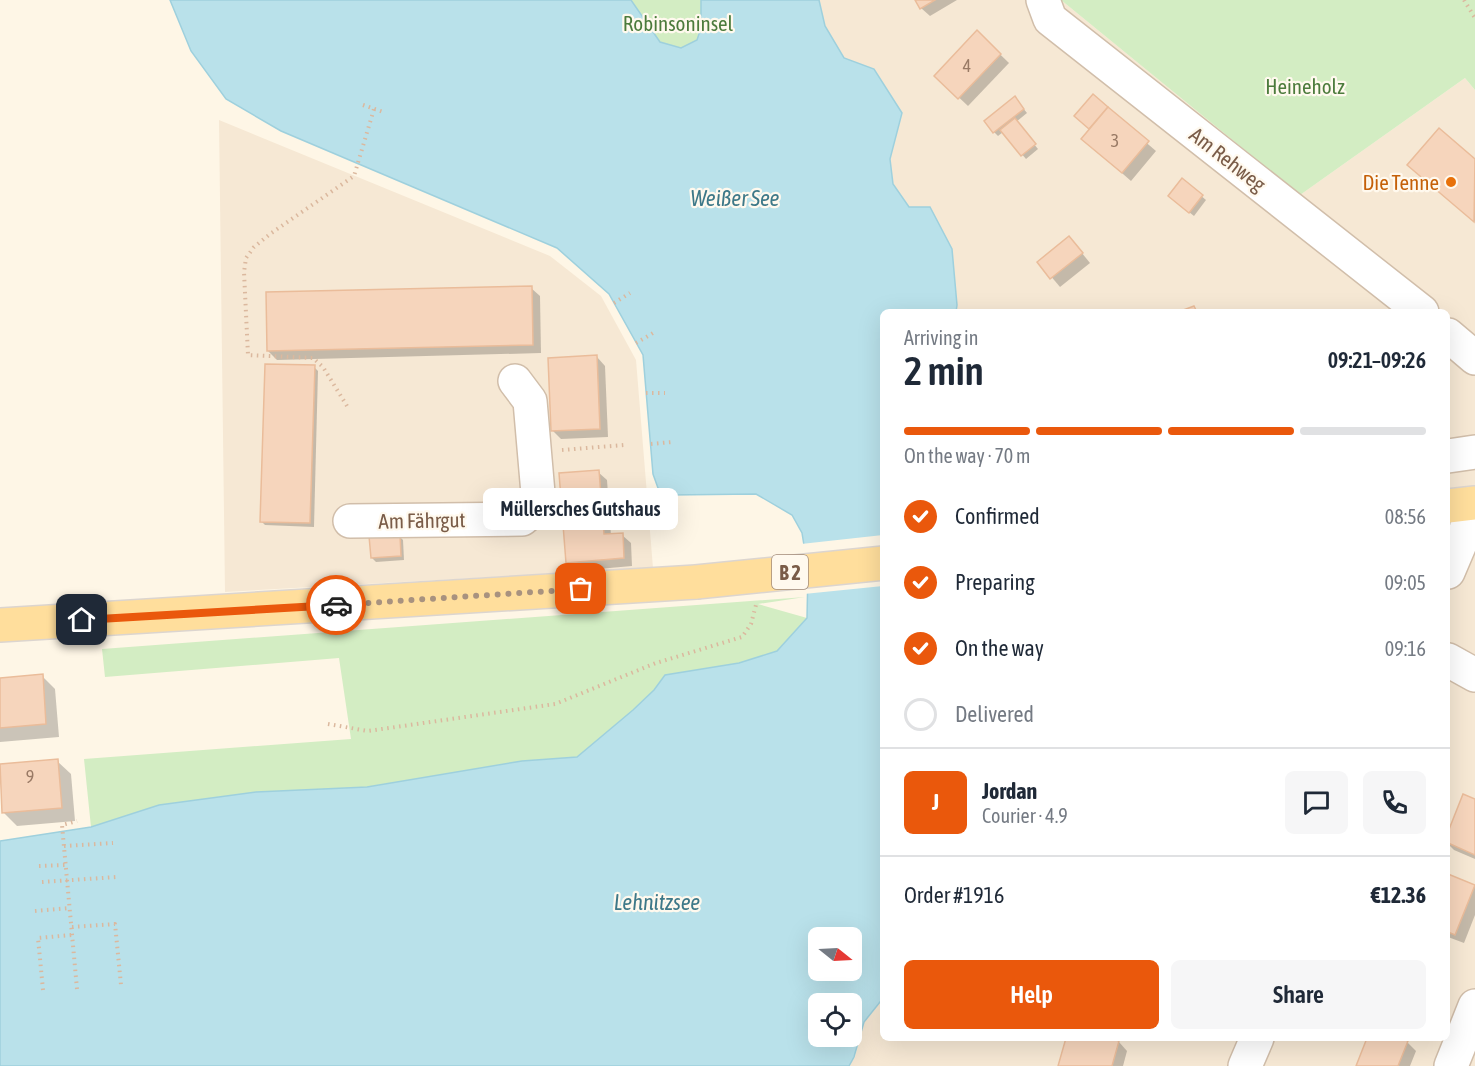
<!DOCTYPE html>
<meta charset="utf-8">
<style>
body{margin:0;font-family:"Asap Condensed",sans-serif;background:#f6f6f7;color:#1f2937;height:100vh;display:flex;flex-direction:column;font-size:22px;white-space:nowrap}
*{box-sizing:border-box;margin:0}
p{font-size:20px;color:#747a83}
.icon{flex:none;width:33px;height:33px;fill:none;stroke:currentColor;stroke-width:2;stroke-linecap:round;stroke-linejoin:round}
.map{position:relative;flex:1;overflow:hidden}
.side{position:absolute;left:880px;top:309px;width:570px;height:732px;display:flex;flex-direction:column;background:#fff;border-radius:9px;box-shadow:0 6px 24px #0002}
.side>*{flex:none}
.needle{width:39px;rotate:108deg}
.buttons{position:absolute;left:808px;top:927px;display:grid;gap:12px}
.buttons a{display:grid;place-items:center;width:54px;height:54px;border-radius:9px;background:#fff;box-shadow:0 6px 24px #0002;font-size:30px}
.pin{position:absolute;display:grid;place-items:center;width:51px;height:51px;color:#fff;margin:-26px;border-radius:12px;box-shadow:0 3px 9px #0006}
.courier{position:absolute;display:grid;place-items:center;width:60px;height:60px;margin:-30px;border:4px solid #ea580c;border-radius:50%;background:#fff;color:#222;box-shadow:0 2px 8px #0007}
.bubble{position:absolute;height:42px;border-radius:9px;background:#fff;box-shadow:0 6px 24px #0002;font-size:20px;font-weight:600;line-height:42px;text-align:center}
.overview em{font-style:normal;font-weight:600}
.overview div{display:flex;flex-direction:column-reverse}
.overview{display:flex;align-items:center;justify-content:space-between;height:102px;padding:0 24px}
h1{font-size:39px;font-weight:600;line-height:45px}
.bar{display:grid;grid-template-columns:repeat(4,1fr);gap:9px 6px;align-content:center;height:72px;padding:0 24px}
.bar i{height:8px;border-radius:4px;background:#e0e1e3}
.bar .selected{background:#ea580c}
.bar p{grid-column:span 4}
.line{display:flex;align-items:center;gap:15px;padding:0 24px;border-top:2px solid #e0e1e3}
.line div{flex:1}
.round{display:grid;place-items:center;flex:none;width:63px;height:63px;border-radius:9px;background:#f6f6f7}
ol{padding:0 24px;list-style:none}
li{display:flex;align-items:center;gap:18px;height:66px}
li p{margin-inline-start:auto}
li .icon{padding:6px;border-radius:50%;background:#ea580c;color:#fff;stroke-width:4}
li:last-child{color:#747a83}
li i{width:33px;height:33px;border:3px solid #e0e1e3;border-radius:50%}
.cta{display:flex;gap:12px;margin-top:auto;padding:12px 24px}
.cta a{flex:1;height:69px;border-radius:9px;background:#ea580c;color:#fff;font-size:24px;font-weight:600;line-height:69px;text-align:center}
.cta a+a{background:#f6f6f7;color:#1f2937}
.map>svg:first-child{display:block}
.residential{fill:#f6e8d4}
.green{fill:#d3edc3}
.water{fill:#b9e1ea;stroke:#9ed0dd;stroke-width:1.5;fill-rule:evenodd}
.pier{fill:#fef6e6}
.shadow{fill:#0003}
.building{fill:#f6d5bc;stroke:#eabc9a;stroke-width:1.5}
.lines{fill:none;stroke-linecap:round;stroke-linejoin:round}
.minor-casing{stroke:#d1beaa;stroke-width:36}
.major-casing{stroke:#dcd5cf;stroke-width:36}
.path{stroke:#dbb89e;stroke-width:4;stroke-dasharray:1.5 4.5;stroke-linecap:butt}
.minor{stroke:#fff;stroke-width:33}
.major{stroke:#ffde9c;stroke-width:33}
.major-bridge-casing{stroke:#dcd5cf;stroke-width:36;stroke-linecap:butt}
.major-bridge{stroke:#ffde9c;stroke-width:33}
.done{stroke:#a8927f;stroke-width:6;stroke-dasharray:0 10.8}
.route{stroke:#ea580c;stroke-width:8}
.food-dot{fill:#e8710a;stroke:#fff9ee;stroke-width:2}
.labels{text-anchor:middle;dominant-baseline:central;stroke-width:4.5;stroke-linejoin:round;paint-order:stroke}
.number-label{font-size:18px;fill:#997a65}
.shield{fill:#fff9ee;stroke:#a28b7a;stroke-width:1.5}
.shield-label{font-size:20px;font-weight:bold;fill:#7a5c48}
.park-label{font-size:21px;fill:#4c7b3c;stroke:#fff9ee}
.street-label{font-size:21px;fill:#7a5c48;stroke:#fff9ee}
.food-label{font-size:21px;fill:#c56008;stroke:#fff9ee;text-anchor:end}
.water-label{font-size:22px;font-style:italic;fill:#3d7888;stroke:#fff9ee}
</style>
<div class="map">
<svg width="1475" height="1066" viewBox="0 0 1475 1066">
<rect width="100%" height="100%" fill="#fef6e6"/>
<g class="residential">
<path d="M819,0H1061L1300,195L1465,78L1475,90V1066H849L855,1057L864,1022L883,997L884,1038H1448V312H956L952,249L930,207H909L893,184L890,159L902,113L874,69L844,58L825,26Z"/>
<path d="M219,120L550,256L601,296L636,360L653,568L225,592Z"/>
</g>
<g class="green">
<path d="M631,0H701V28L697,40L681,48L660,42Z"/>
<path d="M1061,0H1475V90L1465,78L1300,195Z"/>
<path d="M805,597L758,604L807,618L777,651L739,663L665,675L654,690L633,710L577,757L522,761L367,787L256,792L159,805L91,827L84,759L351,739L339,658L105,677L102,649Z"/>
</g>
<path class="water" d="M170,0H631L660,42L681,48L697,40L701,28V0H819L825,26L844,58L874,69L902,113L890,159L893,184L909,207H930L952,249L957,305L956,312H884V997L864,1022L854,1057L849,1066H0V841L91,827L159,805L256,792L367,787L522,761L577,757L633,710L654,690L665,675L739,663L777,651L807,618L808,570L802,533L792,515L756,494L669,495L658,488L653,474L643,355L609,294L557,248L281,131L226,99L191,51ZM819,938H852V970H819ZM819,1004H852V1036H819Z"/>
<path class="pier" d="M883,535V586L804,594L805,570L801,544Z"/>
<g class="shadow">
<path d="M917,0H957L930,16L921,8Z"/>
<path d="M977,32L1009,63L968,106L936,76Z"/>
<path d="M1093,97L1156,151L1131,181L1083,139L1091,129L1080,120Z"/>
<path d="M1018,102L1027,113L1016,122L1038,149L1026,159L1003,132L998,136L994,132Z"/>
<path d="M1439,130L1475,161V166L1469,173L1472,175L1475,171V222L1413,168Z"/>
<path d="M1182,180L1206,200L1194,216L1174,200Z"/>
<path d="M1077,247L1090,263L1060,287L1039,262Z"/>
<path d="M531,288L540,296L541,353L277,360L268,351Z"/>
<path d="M597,357L605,366L608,437L561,439L552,430Z"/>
<path d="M314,367L318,371L314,527L265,525L261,521Z"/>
<path d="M598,472L607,480L611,535H622L631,543L632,566L576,571L567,562Z"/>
<path d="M399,536L403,540L404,560L376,562L372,558Z"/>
<path d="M42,676L55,689L59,737L0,742V679Z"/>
<path d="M57,761L71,774L75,821L17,826L4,813L0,766Z"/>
<path d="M1464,796L1475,800V859L1454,850L1448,844V836Z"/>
<path d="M1448,875L1475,887V915L1464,943L1448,937Z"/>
<path d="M1067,1038H1104L1119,1042L1127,1051L1123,1066H1059Z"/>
<path d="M1369,1038H1397L1407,1042L1416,1051L1410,1066H1358Z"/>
</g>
<g class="building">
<path d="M915,0H935L920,9Z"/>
<path d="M977,30L1001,54L958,99L934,76Z"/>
<path d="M1093,94L1108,107L1089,129L1074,116Z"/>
<path d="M1015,96L1024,109L993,133L984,121Z"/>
<path d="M1108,107L1149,141L1122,173L1081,139Z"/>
<path d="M1015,118L1036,144L1021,156L1000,130Z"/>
<path d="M1439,128L1475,159L1474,222L1407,165Z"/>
<path d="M1182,178L1203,195L1189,213L1168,196Z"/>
<path d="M1069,236L1083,253L1050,279L1037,262Z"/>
<path d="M532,286L533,345L267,351L266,292Z"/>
<path d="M1194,306L1197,312H1178Z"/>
<path d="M597,355L600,429L551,431L548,358Z"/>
<path d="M265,364L315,365L310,523L260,522Z"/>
<path d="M599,470L604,534L623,533L624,558L566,563L559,473Z"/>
<path d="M400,535L401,556L371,558L369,536Z"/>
<path d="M43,674L46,724L0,728V678Z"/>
<path d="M58,759L62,808L2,813L0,764Z"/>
<path d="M1463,794L1475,799V855L1448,843V832Z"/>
<path d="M1448,874L1475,885L1455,935L1448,932Z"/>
<path d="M1066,1038H1110L1119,1041L1112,1066H1058Z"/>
<path d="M1367,1038H1401L1408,1041L1398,1066H1356Z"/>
</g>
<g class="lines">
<defs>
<g id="minor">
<path d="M1043,0L1050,19L1422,312"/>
<path d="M1448,335L1475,358"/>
<path d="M1448,456L1475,452"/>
<path d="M350,521L522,519L539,505L530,401L515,381"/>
<path d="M1448,572L1468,525L1470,504"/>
<path d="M1448,660L1475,675"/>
<path d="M1245,1066L1257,1038"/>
<path d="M1451,1066L1475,1006"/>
</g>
<g id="major">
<path d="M1448,506L1475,503"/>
<path d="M0,625L696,582"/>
</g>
</defs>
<use href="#minor" class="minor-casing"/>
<use href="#major" class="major-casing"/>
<g class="path">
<path d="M1464,0L1475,18"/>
<path d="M363,105L383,112"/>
<path d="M614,303L630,293"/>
<path d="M636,343L653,333"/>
<path d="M646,393H665"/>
<path d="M347,406L323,367L313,358L248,355L244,272L246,258L254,247L270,234L354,176L374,109"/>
<path d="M651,444L672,442"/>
<path d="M562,450L624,445"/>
<path d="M328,724L368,731L555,704L656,663L742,637L751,624L756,605"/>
<path d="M64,846L113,843"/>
<path d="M39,866L65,865"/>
<path d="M42,882L117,877"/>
<path d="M35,911L70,908"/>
<path d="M72,927L115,924L121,985"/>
<path d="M77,989L62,825L77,821"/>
<path d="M43,990L38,938L72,935"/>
</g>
<use href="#minor" class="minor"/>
<use href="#major" class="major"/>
<defs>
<path id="major-bridge" d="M696,582L884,563"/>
</defs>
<use href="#major-bridge" class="major-bridge-casing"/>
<use href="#major-bridge" class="major-bridge"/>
</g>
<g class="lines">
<path class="done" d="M336,605L581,589"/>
<path class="route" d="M82,620L336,605"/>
</g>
<circle class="food-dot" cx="1451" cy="182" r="6"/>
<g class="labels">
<g class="number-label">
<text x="967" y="65">4</text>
<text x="1115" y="140">3</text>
<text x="30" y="776">9</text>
</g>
<rect class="shield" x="772" y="555" width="36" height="34" rx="4.5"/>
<g class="shield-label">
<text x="790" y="572">B 2</text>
</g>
<g class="park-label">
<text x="678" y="23">Robinsoninsel</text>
<text x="1305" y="86">Heineholz</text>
</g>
<g class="street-label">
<text transform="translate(1228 159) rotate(38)">Am Rehweg</text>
<text transform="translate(422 520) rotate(-1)">Am Fährgut</text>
</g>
<g class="food-label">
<text x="1439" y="182">Die Tenne</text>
</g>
<g class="water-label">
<text x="735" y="198">Weißer See</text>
<text x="657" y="902">Lehnitzsee</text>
</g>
</g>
</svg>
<div class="buttons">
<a><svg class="needle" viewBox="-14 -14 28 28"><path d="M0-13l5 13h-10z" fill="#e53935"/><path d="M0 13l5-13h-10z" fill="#747a83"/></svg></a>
<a><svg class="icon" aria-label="locate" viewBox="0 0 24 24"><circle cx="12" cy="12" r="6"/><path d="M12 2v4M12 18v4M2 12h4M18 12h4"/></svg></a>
</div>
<div class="pin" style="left:581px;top:589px;background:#ea580c"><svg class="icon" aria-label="bag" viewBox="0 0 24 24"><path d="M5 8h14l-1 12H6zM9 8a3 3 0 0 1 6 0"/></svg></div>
<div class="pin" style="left:82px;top:620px;background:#1f2937"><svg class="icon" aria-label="home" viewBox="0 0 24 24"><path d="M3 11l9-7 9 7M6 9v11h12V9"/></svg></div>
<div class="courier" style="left:336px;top:605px"><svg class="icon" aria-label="car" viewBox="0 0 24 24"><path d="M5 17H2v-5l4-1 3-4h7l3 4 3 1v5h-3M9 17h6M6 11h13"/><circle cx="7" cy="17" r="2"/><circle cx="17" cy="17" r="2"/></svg></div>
<div class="bubble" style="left:483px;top:488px;width:195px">Müllersches Gutshaus</div>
<section class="side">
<div class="overview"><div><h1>2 min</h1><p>Arriving in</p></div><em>09:21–09:26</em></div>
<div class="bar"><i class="selected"></i><i class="selected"></i><i class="selected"></i><i></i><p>On the way · 70 m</p></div>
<ol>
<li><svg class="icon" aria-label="check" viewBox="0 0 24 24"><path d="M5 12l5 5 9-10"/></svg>Confirmed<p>08:56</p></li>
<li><svg class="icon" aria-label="check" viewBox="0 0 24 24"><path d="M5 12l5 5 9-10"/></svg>Preparing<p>09:05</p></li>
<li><svg class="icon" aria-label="check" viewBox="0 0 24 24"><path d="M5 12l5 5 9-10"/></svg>On the way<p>09:16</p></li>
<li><i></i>Delivered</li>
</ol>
<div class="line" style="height:108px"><b class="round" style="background:#ea580c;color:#fff">J</b><div><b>Jordan</b><p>Courier · 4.9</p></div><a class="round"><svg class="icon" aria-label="chat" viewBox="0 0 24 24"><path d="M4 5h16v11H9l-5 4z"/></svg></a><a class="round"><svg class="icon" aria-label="phone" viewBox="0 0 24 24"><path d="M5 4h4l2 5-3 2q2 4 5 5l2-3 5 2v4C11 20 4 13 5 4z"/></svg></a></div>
<div class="line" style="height:78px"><div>Order #1916</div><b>€12.36</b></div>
<div class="cta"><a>Help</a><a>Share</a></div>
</section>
</div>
